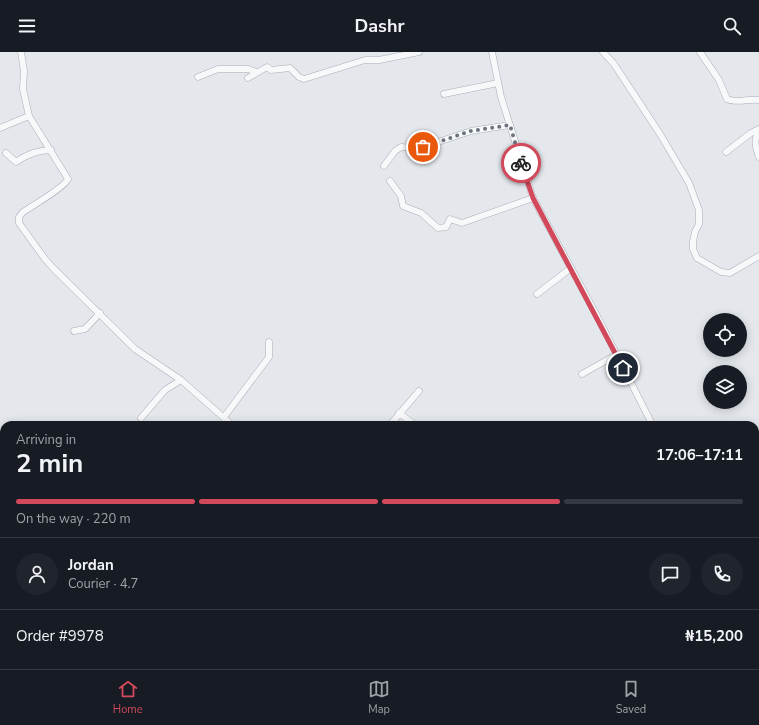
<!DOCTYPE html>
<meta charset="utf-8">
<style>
body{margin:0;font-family:"Nunito Sans",sans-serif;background:#20242c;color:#f1f3f6;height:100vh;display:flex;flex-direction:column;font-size:15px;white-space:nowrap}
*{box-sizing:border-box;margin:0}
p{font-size:13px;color:#9ea1a6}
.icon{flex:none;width:22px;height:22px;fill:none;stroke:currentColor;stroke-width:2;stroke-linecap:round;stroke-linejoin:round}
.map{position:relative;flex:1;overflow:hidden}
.panel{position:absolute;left:0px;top:369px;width:759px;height:248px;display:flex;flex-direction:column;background:#171b24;border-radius:12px 12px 0 0;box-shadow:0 2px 10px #0003}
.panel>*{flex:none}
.fabs{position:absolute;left:703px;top:261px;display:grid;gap:8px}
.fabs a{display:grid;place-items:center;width:44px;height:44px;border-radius:50%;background:#171b24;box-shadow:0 2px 10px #0003;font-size:20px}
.pin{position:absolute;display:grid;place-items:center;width:34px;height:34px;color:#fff;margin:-17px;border:2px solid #fff;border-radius:50%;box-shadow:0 1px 4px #0007}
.courier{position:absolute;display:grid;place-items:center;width:40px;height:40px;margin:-20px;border:3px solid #d1495b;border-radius:50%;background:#fff;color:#222;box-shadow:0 1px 5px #0007}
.headline em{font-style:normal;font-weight:700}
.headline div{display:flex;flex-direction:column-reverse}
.headline{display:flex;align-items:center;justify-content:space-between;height:68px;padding:0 16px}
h1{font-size:26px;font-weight:700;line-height:30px}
.bar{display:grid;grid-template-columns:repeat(4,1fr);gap:6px 4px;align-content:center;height:48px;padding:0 16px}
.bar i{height:5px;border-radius:3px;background:#363941}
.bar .current{background:#d1495b}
.bar p{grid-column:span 4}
.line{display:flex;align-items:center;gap:10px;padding:0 16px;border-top:1px solid #363941}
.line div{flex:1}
.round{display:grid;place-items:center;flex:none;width:42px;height:42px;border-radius:21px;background:#20242c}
header{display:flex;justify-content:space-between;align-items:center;height:52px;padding:0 16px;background:#171b24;font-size:18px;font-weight:700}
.menu{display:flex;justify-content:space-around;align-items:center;height:56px;border-top:1px solid #363941;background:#171b24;font-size:11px;color:#9ea1a6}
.menu a{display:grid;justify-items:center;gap:2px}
.menu .current{color:#d1495b}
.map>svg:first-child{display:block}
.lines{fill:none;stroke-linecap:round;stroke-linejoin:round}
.minor-casing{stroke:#a9aeb7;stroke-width:7}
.secondary-casing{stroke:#a9aeb7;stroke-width:9}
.minor{stroke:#f7f8fa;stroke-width:6}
.secondary{stroke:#fff;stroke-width:8}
.done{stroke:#6c737f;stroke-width:4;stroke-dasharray:0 7.2}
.route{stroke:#d1495b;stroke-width:5}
</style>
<header><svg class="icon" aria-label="menu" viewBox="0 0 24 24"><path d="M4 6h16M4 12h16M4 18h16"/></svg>Dashr<svg class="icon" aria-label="search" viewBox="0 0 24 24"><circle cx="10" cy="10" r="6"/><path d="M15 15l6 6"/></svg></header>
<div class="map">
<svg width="759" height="617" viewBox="0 0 759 617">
<rect width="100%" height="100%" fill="#e4e7ec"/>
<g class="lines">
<defs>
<g id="minor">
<path d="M21,0L24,19L23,37L29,64L68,127C65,135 32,154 23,160L19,165V171L45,207L53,216L135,297L181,328L232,373"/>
<path d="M492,0L501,45L533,146L597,264L650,368L651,373"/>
<path d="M603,0L614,12L660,82L689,131L699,158V172L695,180L693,189V197L697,206L721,220L730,221L759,204"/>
<path d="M700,0L719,28L727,47C738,52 749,46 759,48"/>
<path d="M198,25L218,17H248L256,20"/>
<path d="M248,26L267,15L271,18L290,16L299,25L304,27L365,8H379L419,0"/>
<path d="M444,42L498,31"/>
<path d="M0,76L29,64"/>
<path d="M759,80C753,87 756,96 759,105"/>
<path d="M726,100L751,81L759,77"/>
<path d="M6,101L16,110C28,102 36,99 51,98"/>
<path d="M384,114L395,99L401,95L413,96L423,95L471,79L510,73"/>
<path d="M390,129L401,144L403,154L421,161L438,176L446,175L450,167L462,171L533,146"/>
<path d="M537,242L571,216"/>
<path d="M74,279L85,277L100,261"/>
<path d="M582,322L616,303"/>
<path d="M399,361L415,373"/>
<path d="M224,365L269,305V290"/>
<path d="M141,366L165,338L181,328"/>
<path d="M390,373L419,339"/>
<path d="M366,613L370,617"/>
<path d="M491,613L494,617"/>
<path d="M569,613L570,617"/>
</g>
<g id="secondary">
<path d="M755,473L759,470"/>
<path d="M545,617L551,613"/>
</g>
</defs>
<use href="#minor" class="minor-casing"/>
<use href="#secondary" class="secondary-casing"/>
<use href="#minor" class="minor"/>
<use href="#secondary" class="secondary"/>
</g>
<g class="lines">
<path class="done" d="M423,95L471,79L510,73L521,111"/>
<path class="route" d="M521,111L533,146L623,316"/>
</g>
</svg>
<div class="fabs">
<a><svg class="icon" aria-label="locate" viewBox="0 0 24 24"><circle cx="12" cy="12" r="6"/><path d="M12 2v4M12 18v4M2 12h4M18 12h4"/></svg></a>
<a><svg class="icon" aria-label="layers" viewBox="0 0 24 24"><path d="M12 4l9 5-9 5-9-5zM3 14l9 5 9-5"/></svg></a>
</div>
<div class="pin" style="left:423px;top:95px;background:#ea580c"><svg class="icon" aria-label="bag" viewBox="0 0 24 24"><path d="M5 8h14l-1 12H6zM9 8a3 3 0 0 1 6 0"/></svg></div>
<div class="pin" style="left:623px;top:316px;background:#1f2937"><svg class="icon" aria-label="home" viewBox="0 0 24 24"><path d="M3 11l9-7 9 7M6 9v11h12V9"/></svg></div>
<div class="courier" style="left:521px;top:111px"><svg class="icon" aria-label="bike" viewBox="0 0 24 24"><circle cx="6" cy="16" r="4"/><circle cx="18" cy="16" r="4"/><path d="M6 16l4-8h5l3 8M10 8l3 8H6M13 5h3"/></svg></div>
<section class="panel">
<div class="headline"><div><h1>2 min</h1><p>Arriving in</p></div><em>17:06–17:11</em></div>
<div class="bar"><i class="current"></i><i class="current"></i><i class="current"></i><i></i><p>On the way · 220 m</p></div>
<div class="line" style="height:72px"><a class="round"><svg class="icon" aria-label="person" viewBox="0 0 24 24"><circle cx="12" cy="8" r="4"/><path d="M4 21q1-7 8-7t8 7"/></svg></a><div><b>Jordan</b><p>Courier · 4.7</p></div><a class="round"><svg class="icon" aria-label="chat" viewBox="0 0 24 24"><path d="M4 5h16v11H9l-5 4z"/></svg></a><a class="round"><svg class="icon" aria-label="phone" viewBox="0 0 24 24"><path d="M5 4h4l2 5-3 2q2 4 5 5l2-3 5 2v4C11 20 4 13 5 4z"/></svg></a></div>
<div class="line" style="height:52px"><div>Order #9978</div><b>₦15,200</b></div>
</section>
</div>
<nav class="menu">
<a class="current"><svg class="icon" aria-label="home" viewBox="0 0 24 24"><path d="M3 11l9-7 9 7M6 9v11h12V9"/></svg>Home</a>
<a><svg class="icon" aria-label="map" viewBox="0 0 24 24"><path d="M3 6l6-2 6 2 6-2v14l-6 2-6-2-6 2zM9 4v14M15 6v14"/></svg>Map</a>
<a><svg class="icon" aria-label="saved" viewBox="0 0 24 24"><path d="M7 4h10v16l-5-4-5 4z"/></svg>Saved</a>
</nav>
